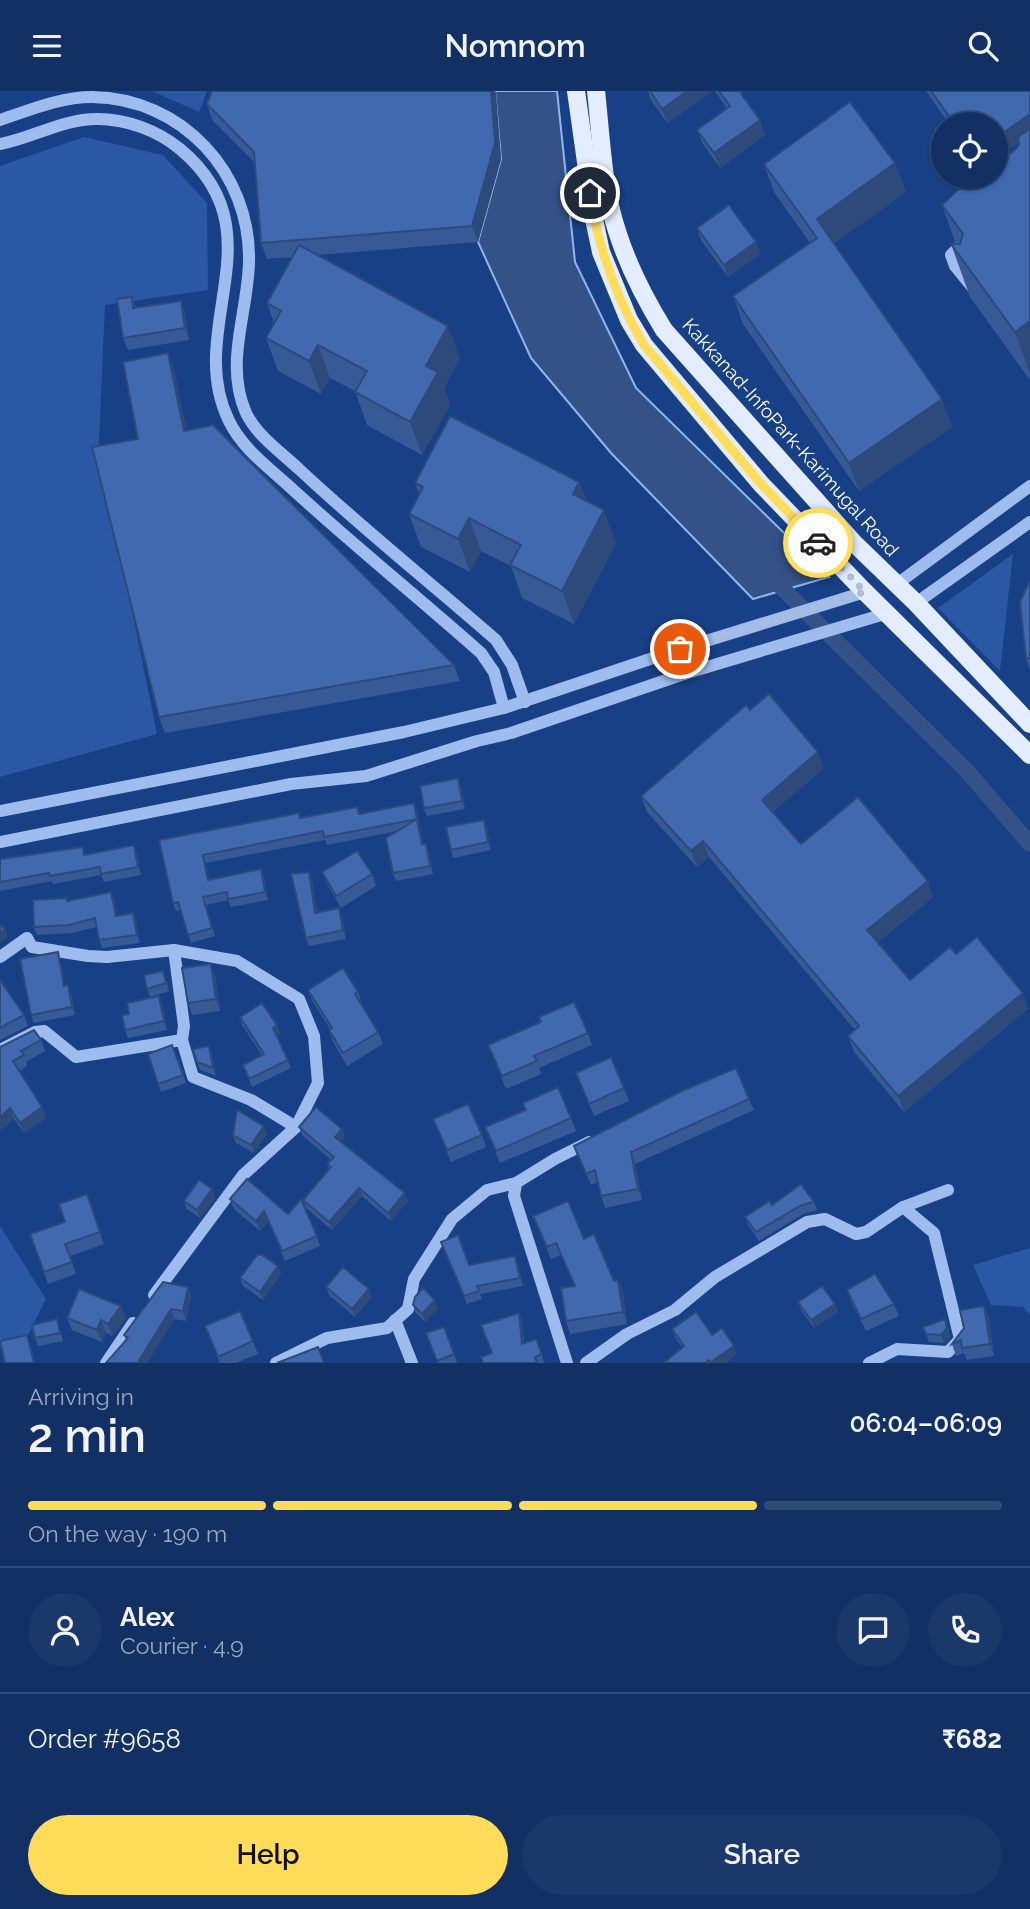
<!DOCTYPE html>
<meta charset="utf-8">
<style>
body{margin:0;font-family:Raleway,sans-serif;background:#1b386a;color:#f1f3f6;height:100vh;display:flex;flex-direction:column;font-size:26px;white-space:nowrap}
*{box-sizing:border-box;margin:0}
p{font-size:23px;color:#9ca9bf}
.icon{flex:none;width:38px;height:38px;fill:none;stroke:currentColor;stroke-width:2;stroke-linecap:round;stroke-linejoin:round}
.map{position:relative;height:1272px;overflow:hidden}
.drawer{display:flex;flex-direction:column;background:#123064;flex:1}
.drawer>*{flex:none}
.buttons{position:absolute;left:931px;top:21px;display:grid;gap:14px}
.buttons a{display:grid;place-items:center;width:77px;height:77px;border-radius:50%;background:#123064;box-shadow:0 2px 5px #0004,0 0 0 2px #314b78;font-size:35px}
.pin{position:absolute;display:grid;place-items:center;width:60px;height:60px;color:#fff;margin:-30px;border:4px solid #fff;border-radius:50%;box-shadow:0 2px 7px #0007}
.courier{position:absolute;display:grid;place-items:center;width:70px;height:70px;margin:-35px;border:5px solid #ffdc5a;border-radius:50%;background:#fff;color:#222;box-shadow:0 2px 9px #0007}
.head em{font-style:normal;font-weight:600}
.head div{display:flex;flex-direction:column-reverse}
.head{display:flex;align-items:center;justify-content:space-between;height:119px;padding:0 28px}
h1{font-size:46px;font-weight:600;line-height:52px}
.bar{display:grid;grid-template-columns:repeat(4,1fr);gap:10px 7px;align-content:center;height:84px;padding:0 28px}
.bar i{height:9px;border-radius:5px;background:#314b78}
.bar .current{background:#ffdc5a}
.bar p{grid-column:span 4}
.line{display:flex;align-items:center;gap:18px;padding:0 28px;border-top:2px solid #314b78}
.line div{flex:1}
.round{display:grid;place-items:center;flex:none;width:74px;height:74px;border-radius:37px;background:#1b386a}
.action{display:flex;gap:14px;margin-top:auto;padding:14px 28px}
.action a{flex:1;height:80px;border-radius:42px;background:#ffdc5a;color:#111;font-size:28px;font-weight:600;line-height:80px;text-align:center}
.action a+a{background:#1b386a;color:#f1f3f6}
header{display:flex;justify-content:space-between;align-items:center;height:91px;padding:0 28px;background:#123064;font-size:32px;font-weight:600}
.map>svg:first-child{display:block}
.green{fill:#2a58a4}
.water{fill:#345287;stroke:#90b6ef;stroke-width:2}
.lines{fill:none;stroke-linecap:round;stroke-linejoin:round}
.canal{stroke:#345287;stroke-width:16}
.minor{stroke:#9ebced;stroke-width:12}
.major{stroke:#e4ecff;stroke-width:18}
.wall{fill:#375a97}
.shaded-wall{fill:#2d4a7b}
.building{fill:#4069b0;stroke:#2d4a7b;stroke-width:2}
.done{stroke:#aebcd5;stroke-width:7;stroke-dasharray:0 12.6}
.route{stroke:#ffdc5a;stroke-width:9}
.labels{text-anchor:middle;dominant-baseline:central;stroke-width:7;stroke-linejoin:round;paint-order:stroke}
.street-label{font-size:19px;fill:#fff;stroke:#184086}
</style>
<header><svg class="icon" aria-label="menu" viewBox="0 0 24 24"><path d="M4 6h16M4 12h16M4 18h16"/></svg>Nomnom<svg class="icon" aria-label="search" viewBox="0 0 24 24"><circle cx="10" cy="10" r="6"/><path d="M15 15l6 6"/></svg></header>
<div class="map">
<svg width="1030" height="1272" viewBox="0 0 1030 1272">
<rect width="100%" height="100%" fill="#184086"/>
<g class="green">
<path d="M152,0H207L199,21Z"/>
<path d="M84,46L163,64L207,112L208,199L105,214L98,372L131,515L157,643L0,686V75Z"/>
<path d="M1013,463L1000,580L938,517Z"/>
<path d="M0,1135L46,1208L27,1246L5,1252L0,1258Z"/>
<path d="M1030,1157V1224L1023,1216L991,1214L973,1174Z"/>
</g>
<path class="water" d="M495,0H557L575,171L636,297L829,486L753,508L611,362L531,267L478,151L501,68Z"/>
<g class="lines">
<path class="canal" d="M771,486L966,679L1030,753"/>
<g class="minor">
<path d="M0,29C30,19 60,6 92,6C182,7 251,82 249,171C248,222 224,272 246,322C257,345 282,362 300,379C363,438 431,492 496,549L512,574L525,611"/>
<path d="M0,53C33,47 62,28 97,28C126,28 157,39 180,58C281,142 183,237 229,330C242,357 268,376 290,396C352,453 418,506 481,562L494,581L504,617"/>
<path d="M965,150L951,164L955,175L973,197"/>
<path d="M897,493L1030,395"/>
<path d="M916,512L1030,431"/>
<path d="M0,720L404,641L504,617L680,558L865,501"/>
<path d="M0,751L291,693L366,685L477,650L511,642L687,582L888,522"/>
<path d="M0,866L27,847L32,856L88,865L107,866L174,859L237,870L299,908L314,945L318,992L296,1036L243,1084L154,1204"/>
<path d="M182,949L193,986L251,1009L296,1036"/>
<path d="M0,959L35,941L44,940L76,966L182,949L184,935L174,859"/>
<path d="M395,1229L412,1272"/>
<path d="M106,1272L133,1232"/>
<path d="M276,1272L327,1247L387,1237L408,1218L414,1188L452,1128L487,1099L516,1092"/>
<path d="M567,1272L514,1105L516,1092L555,1068L589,1051"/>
<path d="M586,1272L627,1243L675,1219L715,1186L807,1131L825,1128L856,1143L866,1141L903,1116L948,1099"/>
<path d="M869,1272L897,1258L948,1261L960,1248L934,1142L903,1116"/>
</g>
<g class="major">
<path d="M576,0L594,128L601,161L629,229L644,254L761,393L865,501L1030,664"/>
<path d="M596,0C601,44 603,99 617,140C628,175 645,208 664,239L854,452L916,512L1030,633"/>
</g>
</g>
<g class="wall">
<path d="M212,0H495L501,68L478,151L317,164L460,267L444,297L450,314L422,364L367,334L355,300L330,287L321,303L278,280L266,247L274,232L267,212L293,166L267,168L261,152L255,72L212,29L207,13Z"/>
<path d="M648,0H713L667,32L651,9Z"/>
<path d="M715,0H743L740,2L765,44L720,77L703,53L697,39L727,18Z"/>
<path d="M926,0H1030V289L970,206L951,153H956L942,114L1016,58L1019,53V51L996,67V33H949Z"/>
<path d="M895,72L906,101L834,152L952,336L859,400L743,233L733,205L810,152L774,101L764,73Z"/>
<path d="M697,137L756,151L760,163L728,186L701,149Z"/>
<path d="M132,206L136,217L181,210L185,222L189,249L128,259L123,247Z"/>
<path d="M174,278L186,339L454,574L460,590L165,642L159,626L138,348Z"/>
<path d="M579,391L586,410L616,452L574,533L522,507L511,475L481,460L470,481L421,456L409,423L419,403L415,392Z"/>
<path d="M1030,489V579L1026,567Z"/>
<path d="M824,677L773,721L801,753L933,806L878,851L910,889L956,863L1028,918L904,1021L854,961L848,945L855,939L709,766L697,776L647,721L641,705Z"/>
<path d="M458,687L461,696L465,718L427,725L424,717Z"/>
<path d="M357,716L360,723L417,720L423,753L429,761L433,783L396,790L393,782L397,740L327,754L325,749L206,772L209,789L264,787L268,809L231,816L228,809L206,814L215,845L191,852L181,819L176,820L173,812L159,749L301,727Z"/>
<path d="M487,737L491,759L453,767L451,759Z"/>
<path d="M134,754L137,762L141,784L104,791L101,784L53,793L52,790L0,800V769L86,764Z"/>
<path d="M322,781L372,783L376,795L341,817L327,793Z"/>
<path d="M312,789L317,822L342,825L346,848L309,855L306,847Z"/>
<path d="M68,809H114L117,825L133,822L136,830L140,852L102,857L99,849L97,836L72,842L37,844L34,836Z"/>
<path d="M58,861L60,869L65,894L71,902L75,924L34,932L31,924Z"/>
<path d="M163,880L169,900L150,906L147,898Z"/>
<path d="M215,885L220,920L192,924L188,912Z"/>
<path d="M0,889L24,924L28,935L0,949Z"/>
<path d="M308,899L358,901L362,913H361L378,941L383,953L347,975L333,951L329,939L330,938L313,911Z"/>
<path d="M162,913L167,939L128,947L125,939L129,923Z"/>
<path d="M240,926L280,942L277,944L291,977L252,996L243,974L262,964L242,934Z"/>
<path d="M588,942L592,954L539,977L541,983L506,998L488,954Z"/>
<path d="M41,949L45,960L26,971L27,975L19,980L42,1016L46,1027L24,1042L14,1028L0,1040V956Z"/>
<path d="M172,954L186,992L161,1001L148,963Z"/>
<path d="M209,955L212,963L216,985L200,979L193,958Z"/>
<path d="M576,982L624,997L629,1010L594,1025Z"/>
<path d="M749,1008L754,1019L635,1073L642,1109L605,1117L601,1105L598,1091L591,1094L574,1055Z"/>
<path d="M571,1027L576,1040L500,1072L485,1036Z"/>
<path d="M433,1028L482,1044L486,1056L451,1071Z"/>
<path d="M299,1036L342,1038L345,1046L341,1050L408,1110L391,1130L362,1105L332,1139L306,1117L303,1109L329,1078L327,1073L331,1069L302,1044Z"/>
<path d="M267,1043L254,1062L236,1052L233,1044Z"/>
<path d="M212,1098L215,1107L200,1127L187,1118L184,1110Z"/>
<path d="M87,1103L104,1153L70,1165L76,1183L48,1193L30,1143L65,1131Z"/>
<path d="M230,1108L288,1123L317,1145L320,1155L285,1170L268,1130L260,1140L234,1118Z"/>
<path d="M814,1111L817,1119L803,1123L759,1150L748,1134L745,1126L772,1114Z"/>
<path d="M533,1125L584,1148L614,1190L618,1189L623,1201L627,1233L570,1243L566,1230L574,1195L561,1164L551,1168Z"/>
<path d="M441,1151L469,1174L515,1165L518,1173L523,1195L480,1203L482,1208L467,1213Z"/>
<path d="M278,1175L281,1183L263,1209L243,1195L240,1187Z"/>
<path d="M188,1196L191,1206L186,1230L174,1228L147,1272H106L126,1249L124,1244Z"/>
<path d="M326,1196L372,1206L355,1226L329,1204Z"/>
<path d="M847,1199L894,1213L899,1225L866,1240L851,1211Z"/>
<path d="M798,1211L838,1221L814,1237L801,1219Z"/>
<path d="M413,1214L438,1217L425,1231L416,1222Z"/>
<path d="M121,1215L126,1227L112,1245L106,1241L102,1251L72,1239L67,1227Z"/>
<path d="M519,1222L522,1230L524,1252L542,1263L544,1272H483L492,1262Z"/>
<path d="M989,1227L994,1265L967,1269L964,1262L956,1265L952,1253Z"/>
<path d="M57,1228L63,1250L38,1255L35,1247Z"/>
<path d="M205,1235L253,1250L258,1263L236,1272H220Z"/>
<path d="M444,1236L457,1271L455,1272H438L426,1242Z"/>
<path d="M923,1236L948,1237L950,1246L944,1252L929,1251Z"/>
<path d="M672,1238L712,1244L737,1263L725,1272H665L682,1256L675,1246Z"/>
</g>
<g class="shaded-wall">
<path d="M491,0H495L496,2L501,68L478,151L472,135Z"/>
<path d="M687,0H713L667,32L662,18Z"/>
<path d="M1030,23V43L996,67V47Z"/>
<path d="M760,29L765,44L720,77L714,62Z"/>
<path d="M895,72L906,101L828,157L817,128Z"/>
<path d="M756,151L760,163L728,186L724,174Z"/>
<path d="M181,210L185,222L189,249L185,237Z"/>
<path d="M1030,230V283L1015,241Z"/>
<path d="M448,235L460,267L444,297L450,314L422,364L410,331L426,275Z"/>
<path d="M318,254L330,287L321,303L309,270Z"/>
<path d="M168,262L174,278L190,356L184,340Z"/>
<path d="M942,308L952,336L859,400L849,372Z"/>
<path d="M579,391L591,424L573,403Z"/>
<path d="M604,419L616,452L574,533L562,500Z"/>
<path d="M469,427L481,460L470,481L458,448Z"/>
<path d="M818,661L824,677L768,725L762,709Z"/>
<path d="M458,687L461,696L465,718L462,710Z"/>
<path d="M417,728L420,736L425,762L422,753Z"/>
<path d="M484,729L487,737L491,759L488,751Z"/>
<path d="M703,750L709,766L697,776L691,760Z"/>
<path d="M426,753L429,761L433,783L430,775Z"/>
<path d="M134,754L137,762L141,784L138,776Z"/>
<path d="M203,764L206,772L211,797L208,789Z"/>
<path d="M261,778L264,787L268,809L265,801Z"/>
<path d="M309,781L312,789L318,830L315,822Z"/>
<path d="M928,790L933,806L873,855L867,839Z"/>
<path d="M339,817L342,825L346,848L343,839Z"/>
<path d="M133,822L136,830L140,852L137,844Z"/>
<path d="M5,838L8,846L0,852V842Z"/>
<path d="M58,861L60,869L67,903L64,895Z"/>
<path d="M211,873L215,885L220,920L216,908Z"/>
<path d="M68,894L71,902L75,924L72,916Z"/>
<path d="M1023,902L1028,918L904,1021L898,1005Z"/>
<path d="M159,905L162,913L167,939L164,930Z"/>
<path d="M277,934L280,942L276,945L273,937Z"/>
<path d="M209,955L212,963L216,985L213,977Z"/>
<path d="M42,1016L46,1027L24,1042L20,1032Z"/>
<path d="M10,1017L14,1028L0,1040V1026Z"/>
<path d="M264,1035L267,1043L254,1062L251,1054Z"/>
<path d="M342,1038L345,1046L338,1054L335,1046Z"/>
<path d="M631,1061L635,1073L642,1109L638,1098Z"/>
<path d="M359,1097L362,1105L332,1139L329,1131Z"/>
<path d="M212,1098L215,1107L200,1127L197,1119Z"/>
<path d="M405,1102L408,1110L391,1130L388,1122Z"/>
<path d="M264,1120L268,1130L260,1140L256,1130Z"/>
<path d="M515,1165L518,1173L523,1195L520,1187Z"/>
<path d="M278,1175L281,1183L263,1209L260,1201Z"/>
<path d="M618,1189L623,1201L627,1233L623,1221Z"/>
<path d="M188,1196L191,1206L186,1230L183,1220Z"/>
<path d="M369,1198L372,1206L355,1226L352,1218Z"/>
<path d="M435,1209L438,1217L425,1231L422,1223Z"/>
<path d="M835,1213L838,1221L814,1237L811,1229Z"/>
<path d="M121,1215L126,1227L112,1245L108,1233Z"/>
<path d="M984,1215L989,1227L994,1265L990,1253Z"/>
<path d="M171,1218L174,1228L147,1272H138Z"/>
<path d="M519,1222L522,1230L525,1261L522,1253Z"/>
<path d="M945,1228L950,1246L944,1252L941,1244Z"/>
<path d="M101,1229L106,1241L102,1251L97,1239Z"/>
<path d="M734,1255L737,1263L725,1272H711Z"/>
</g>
<g class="building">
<path d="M212,0H491L495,52L472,135L261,152L254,61L207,13Z"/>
<path d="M650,0H687L662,18Z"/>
<path d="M719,0H739L760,29L714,62L697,39L730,15Z"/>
<path d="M931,0H1030V23L996,47V33H955Z"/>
<path d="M850,11L895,72L817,128L942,308L849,372L733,205L817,147L764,73Z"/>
<path d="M1030,38V230L1015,241L951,153H960L963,143L942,114L961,96L976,86H996V72L1016,58L1019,53L1018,46Z"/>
<path d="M729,114L756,151L724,174L697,137Z"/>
<path d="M299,154L448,235L426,275L438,281L410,331L355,301L367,280L318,254L309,270L266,247L281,220L267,212Z"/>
<path d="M132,206L133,217L181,210L185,237L123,247L117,208Z"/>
<path d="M168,262L184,340L213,334L454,574L159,626L92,356L138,348L123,271Z"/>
<path d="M450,325L579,391L573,403L604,419L562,500L510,474L521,454L469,427L458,448L409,423L423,396L415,392Z"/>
<path d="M1030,489V567H1026L1020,511Z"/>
<path d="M769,603L818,661L762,709L801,753L858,706L928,790L867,839L910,889L950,856L956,863L977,846L1023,902L898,1005L848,945L859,935L703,750L691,760L641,705L746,614L750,619Z"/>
<path d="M458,687L462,710L424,717L420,695Z"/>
<path d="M414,712L417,728L324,746L323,740L203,764L208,789L261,778L265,801L228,808L227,801L203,806L212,837L188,844L178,811L173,812L159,749L299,722L300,727L357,716L359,723Z"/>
<path d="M417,728L422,753H426L430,775L393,782L386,747Z"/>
<path d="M484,729L488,751L451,759L446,736Z"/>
<path d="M134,754L138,776L101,783L100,776L50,785L49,782L0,791V769L1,768L83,756L84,764Z"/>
<path d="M357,760L372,783L336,805L322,781Z"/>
<path d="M309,781L315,822L339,817L343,839L306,847L291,783Z"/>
<path d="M111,801L116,825L133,822L137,844L99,849L95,827L69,834L34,836L33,809L67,807V810Z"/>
<path d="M0,833L5,838L0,842Z"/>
<path d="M58,861L64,895L68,894L72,916L31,924L20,868Z"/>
<path d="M211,873L216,908L188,912L182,877Z"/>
<path d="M343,877L358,901L355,903L378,941L343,962L329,939L332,937L308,899Z"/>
<path d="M163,880L166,892L147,898L144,884Z"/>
<path d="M0,889L24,924L0,937Z"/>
<path d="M159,905L164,930L125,939L122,924L129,923L127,912Z"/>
<path d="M574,911L588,942L534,965L537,970L502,985L488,954L541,931L539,926Z"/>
<path d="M262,912L277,934L273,937L288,969L249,988L243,974L264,963L240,926Z"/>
<path d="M34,939L41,949L21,960L24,964L13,970L42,1016L20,1032L10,1017L0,1026V956Z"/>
<path d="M172,954L183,984L158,993L148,963Z"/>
<path d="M209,955L213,977L197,971L193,958Z"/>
<path d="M611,966L624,997L589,1013L576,982Z"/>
<path d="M736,977L749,1008L631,1061L638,1098L601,1105L595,1079L586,1083L574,1055L682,1000Z"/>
<path d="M558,996L571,1027L496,1060L485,1036L526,1019L523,1012Z"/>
<path d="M468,1013L482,1044L447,1059L433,1028Z"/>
<path d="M316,1016L342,1038L335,1046L405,1102L388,1122L359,1097L329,1131L303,1109L331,1076L327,1073L334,1066L299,1036Z"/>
<path d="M237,1019L264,1035L251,1054L233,1044Z"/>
<path d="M247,1088L288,1123L301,1108L317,1145L282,1160L264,1120L256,1130L230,1108Z"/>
<path d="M199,1089L212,1098L197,1119L184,1110Z"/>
<path d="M801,1093L814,1111L800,1115L756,1141L745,1126L769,1110L772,1114Z"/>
<path d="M87,1103L100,1141L65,1153L72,1171L44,1181L30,1143L65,1131L59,1113Z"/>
<path d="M568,1110L584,1148L594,1143L614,1190L618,1189L623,1221L566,1230L561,1197L575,1195L556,1152L547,1156L533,1125Z"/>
<path d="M458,1144L469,1174L515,1165L520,1187L477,1195L479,1200L464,1205L441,1151Z"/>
<path d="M257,1164H262L278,1175L260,1201L240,1187Z"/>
<path d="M343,1176L369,1198L352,1218L326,1196Z"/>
<path d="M875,1183L894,1213L861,1228L847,1199Z"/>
<path d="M163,1191L188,1196L183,1220L171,1218L138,1271L139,1272H106L128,1247L124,1244Z"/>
<path d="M822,1195L835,1213L811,1229L798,1211Z"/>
<path d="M423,1197L435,1209L422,1223L413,1214L415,1206Z"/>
<path d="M79,1198L121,1215L108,1233L101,1229L97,1239L67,1227Z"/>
<path d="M984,1215L990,1253L962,1257L961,1249L952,1253L964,1237L960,1219Z"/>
<path d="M240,1220L253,1250L218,1266L205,1235Z"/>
<path d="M696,1221L712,1244L722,1237L734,1255L711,1271L709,1269L705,1272H666L665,1271L684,1255L672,1238Z"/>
<path d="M519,1222L522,1253L536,1248L542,1263L535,1266L537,1272H483L481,1266L492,1262L481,1234Z"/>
<path d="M57,1228L60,1242L35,1247L32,1234Z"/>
<path d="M945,1228L947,1237L941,1244L926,1243L923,1236Z"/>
<path d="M444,1236L454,1263L437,1270L426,1242Z"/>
<path d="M27,1244L34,1272H5L0,1250Z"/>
<path d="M318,1256L324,1272H277Z"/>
</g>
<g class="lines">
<path class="done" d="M680,558L865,501L818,452"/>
<path class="route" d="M590,102C598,157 616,207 644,254L761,393L818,452"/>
</g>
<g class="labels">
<g class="street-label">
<text transform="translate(791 346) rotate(48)">Kakkanad-InfoPark-Karimugal Road</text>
</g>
</g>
</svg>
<div class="buttons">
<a><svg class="icon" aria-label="locate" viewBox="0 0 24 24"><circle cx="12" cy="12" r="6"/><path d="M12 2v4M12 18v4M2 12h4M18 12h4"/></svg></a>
</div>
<div class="pin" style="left:680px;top:558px;background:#ea580c"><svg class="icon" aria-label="bag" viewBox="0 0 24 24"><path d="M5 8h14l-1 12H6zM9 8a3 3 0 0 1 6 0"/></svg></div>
<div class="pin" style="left:590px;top:102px;background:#1f2937"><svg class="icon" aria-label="home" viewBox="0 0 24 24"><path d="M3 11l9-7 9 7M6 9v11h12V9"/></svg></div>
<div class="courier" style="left:818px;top:452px"><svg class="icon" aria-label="car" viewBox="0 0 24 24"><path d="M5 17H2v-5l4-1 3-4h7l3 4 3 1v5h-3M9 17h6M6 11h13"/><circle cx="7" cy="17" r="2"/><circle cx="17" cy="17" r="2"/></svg></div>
</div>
<section class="drawer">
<div class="head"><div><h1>2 min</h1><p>Arriving in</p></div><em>06:04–06:09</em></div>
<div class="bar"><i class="current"></i><i class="current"></i><i class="current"></i><i></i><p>On the way · 190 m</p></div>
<div class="line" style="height:126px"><a class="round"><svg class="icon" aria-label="person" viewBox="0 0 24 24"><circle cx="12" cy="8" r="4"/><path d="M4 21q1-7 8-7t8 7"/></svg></a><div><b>Alex</b><p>Courier · 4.9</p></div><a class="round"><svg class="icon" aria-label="chat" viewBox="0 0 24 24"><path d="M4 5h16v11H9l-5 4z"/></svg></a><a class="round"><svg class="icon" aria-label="phone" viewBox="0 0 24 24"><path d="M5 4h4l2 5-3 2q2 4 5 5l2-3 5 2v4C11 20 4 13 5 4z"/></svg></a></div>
<div class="line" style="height:91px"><div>Order #9658</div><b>₹682</b></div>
<div class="action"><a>Help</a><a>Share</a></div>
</section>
